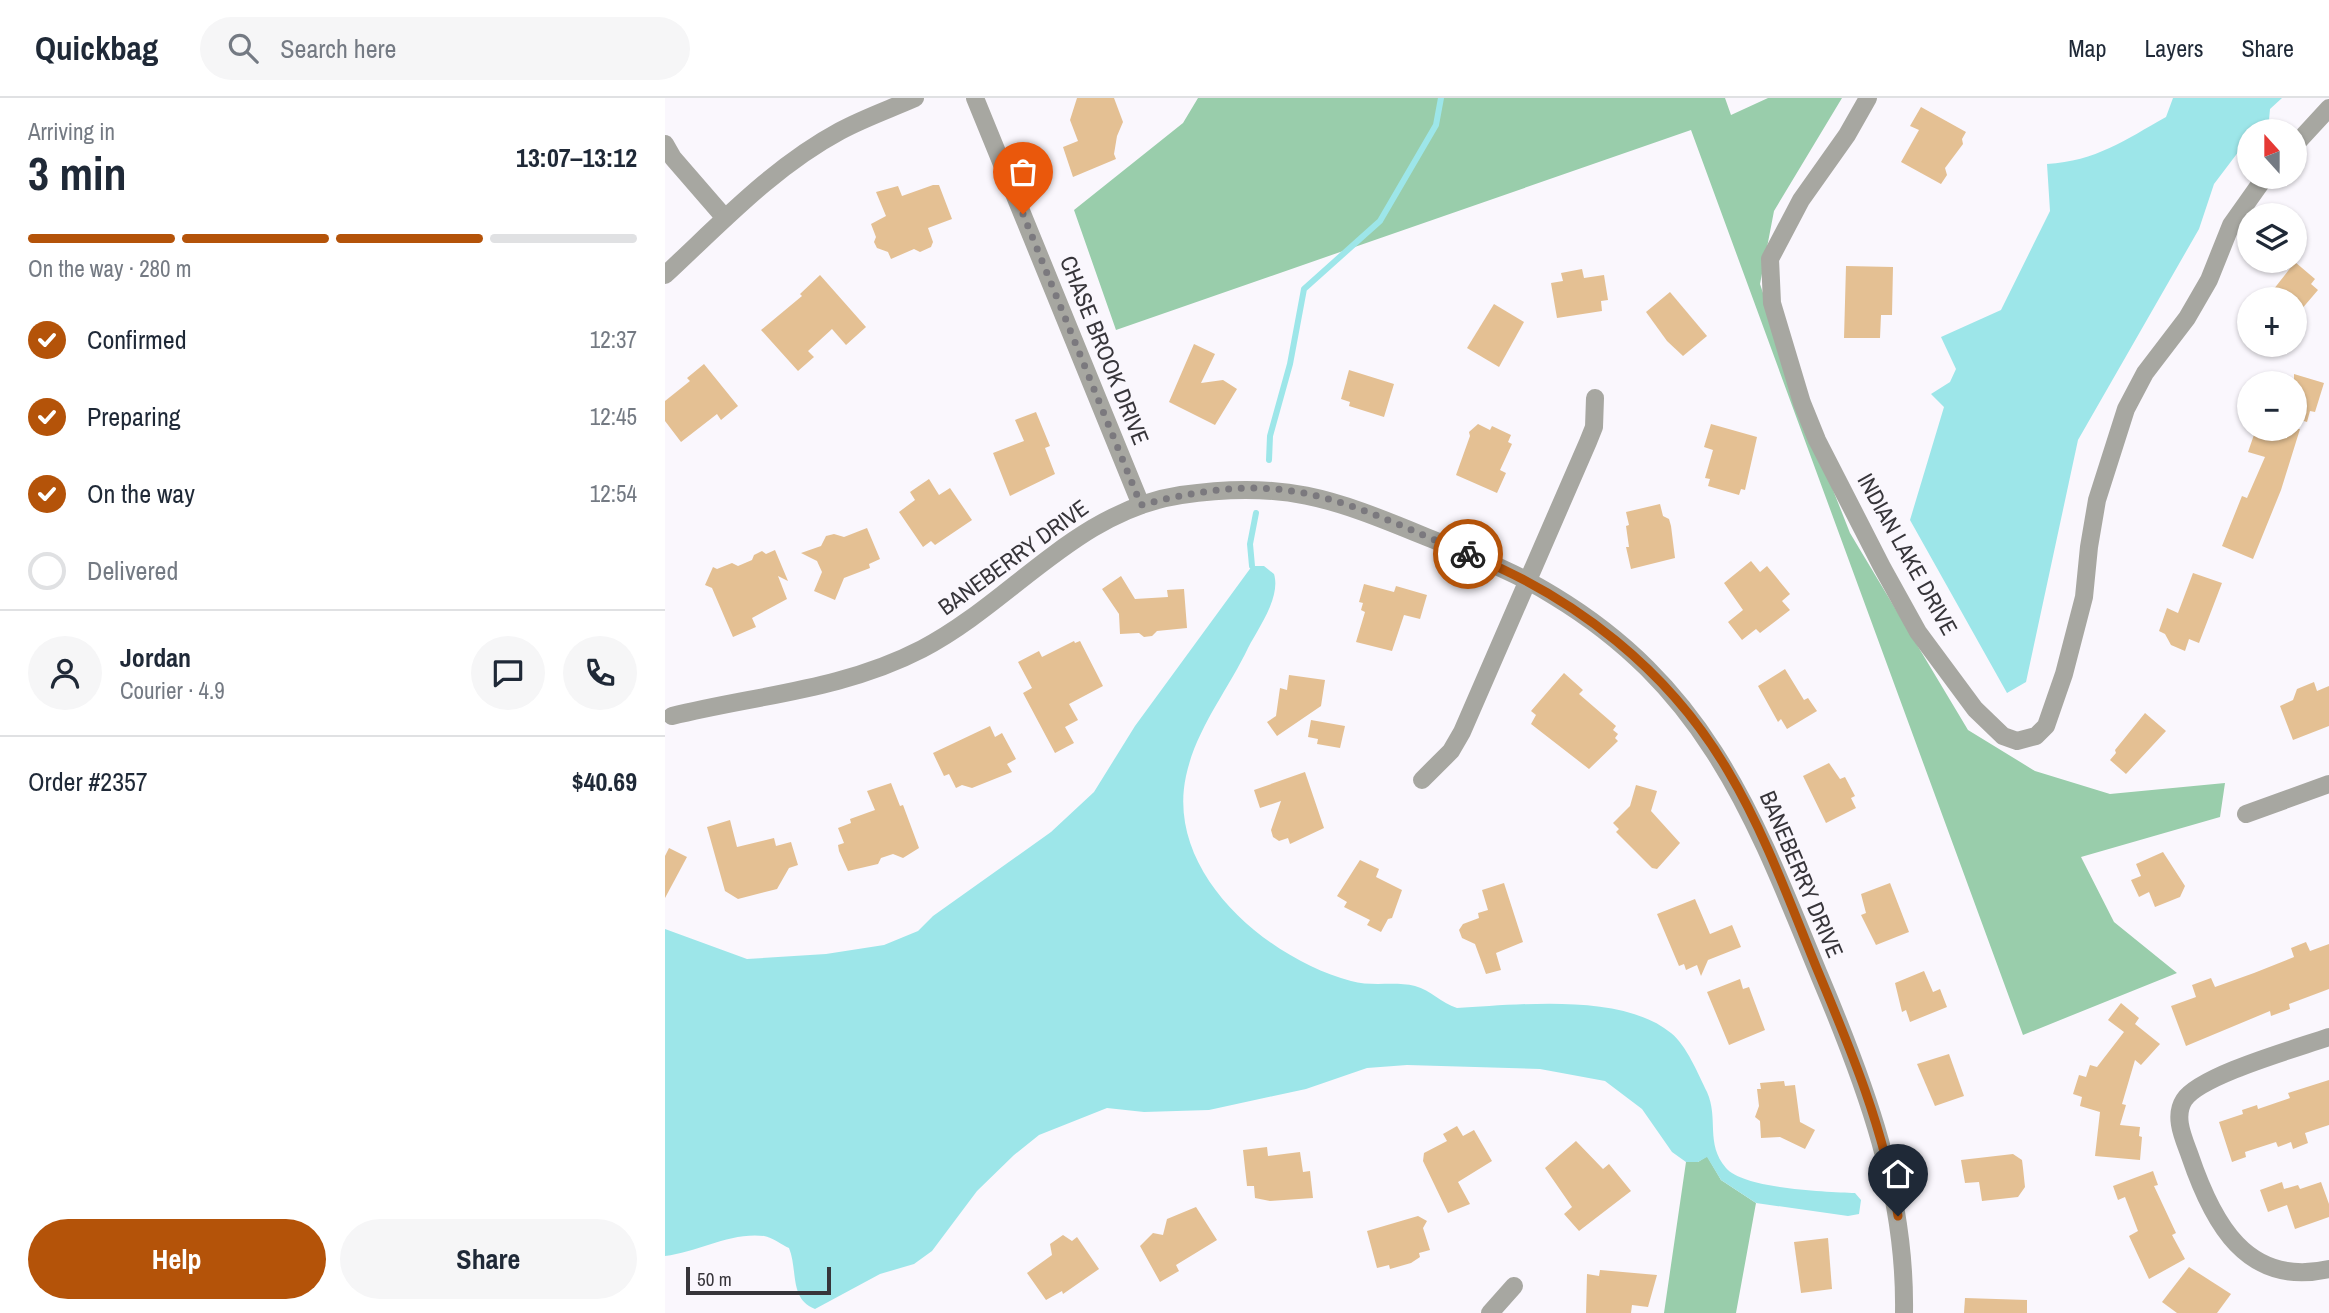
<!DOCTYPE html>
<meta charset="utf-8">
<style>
body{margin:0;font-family:"Archivo Narrow",sans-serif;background:#f6f6f7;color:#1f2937;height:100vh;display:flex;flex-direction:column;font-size:26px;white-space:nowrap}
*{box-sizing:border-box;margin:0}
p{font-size:23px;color:#747a83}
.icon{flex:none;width:38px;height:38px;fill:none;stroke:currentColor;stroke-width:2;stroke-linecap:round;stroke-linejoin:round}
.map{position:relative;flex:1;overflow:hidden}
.side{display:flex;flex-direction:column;background:#fff;width:665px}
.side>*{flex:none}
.needle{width:46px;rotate:339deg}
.tools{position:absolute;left:1572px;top:21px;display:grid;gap:14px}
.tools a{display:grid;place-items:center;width:70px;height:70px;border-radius:50%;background:#fff;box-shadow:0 2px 5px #0004;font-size:35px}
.scale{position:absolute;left:21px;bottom:18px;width:145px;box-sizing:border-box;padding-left:7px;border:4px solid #37353a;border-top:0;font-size:19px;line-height:24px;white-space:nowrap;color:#37353a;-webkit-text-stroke:5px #faf7fd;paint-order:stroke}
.pin{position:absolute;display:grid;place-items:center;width:60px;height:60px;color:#fff;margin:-72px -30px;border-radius:50% 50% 50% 0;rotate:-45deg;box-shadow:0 0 7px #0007}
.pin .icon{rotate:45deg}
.courier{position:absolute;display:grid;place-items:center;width:70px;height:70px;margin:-35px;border:5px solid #b45309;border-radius:50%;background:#fff;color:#222;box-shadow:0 2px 9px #0007}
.overview em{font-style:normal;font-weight:700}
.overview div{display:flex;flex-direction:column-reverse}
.overview{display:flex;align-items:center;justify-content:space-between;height:119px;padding:0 28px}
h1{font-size:46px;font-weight:700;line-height:52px}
.bar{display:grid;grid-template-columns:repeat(4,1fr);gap:10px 7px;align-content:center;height:84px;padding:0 28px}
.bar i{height:9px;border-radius:5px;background:#e0e1e3}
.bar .on{background:#b45309}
.bar p{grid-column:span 4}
.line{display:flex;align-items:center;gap:18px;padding:0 28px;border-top:2px solid #e0e1e3}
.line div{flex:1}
.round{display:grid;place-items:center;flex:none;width:74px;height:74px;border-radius:37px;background:#f6f6f7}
ol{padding:0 28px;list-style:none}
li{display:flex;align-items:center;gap:21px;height:77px}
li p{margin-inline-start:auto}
li .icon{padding:7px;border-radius:50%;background:#b45309;color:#fff;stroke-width:4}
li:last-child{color:#747a83}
li i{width:38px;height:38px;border:4px solid #e0e1e3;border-radius:50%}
.primary-button{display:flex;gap:14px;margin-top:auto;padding:14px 28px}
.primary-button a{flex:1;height:80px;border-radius:42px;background:#b45309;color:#fff;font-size:28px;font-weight:700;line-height:80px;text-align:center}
.primary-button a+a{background:#f6f6f7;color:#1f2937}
header{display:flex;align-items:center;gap:42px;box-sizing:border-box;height:98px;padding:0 35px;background:#fff;border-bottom:2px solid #e0e1e3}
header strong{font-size:33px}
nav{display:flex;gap:38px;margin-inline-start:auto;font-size:24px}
.search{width:490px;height:63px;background:#f6f6f7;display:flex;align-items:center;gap:18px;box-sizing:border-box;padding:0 24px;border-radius:38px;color:#747a83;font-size:26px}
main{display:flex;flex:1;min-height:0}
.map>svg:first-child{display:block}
.forest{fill:#99cdab}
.water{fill:#9de6e9}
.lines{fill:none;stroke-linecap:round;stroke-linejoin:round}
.stream{stroke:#9de6e9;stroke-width:6}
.building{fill:#e4c093}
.minor{stroke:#a7a7a1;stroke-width:18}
.done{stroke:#7b797e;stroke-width:7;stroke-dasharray:0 12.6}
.route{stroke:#b45309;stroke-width:9}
.labels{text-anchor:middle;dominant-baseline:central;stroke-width:7;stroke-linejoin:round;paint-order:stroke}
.street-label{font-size:23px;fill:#37353a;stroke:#faf7fd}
</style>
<header>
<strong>Quickbag</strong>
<div class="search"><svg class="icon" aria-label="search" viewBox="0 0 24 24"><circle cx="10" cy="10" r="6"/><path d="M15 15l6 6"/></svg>Search here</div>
<nav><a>Map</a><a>Layers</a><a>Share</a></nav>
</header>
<main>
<section class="side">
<div class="overview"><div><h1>3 min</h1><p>Arriving in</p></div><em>13:07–13:12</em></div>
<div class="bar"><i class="on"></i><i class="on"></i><i class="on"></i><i></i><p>On the way · 280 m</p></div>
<ol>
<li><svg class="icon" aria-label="check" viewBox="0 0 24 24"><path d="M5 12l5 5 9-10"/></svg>Confirmed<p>12:37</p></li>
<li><svg class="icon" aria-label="check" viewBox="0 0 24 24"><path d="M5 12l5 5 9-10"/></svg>Preparing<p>12:45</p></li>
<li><svg class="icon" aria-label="check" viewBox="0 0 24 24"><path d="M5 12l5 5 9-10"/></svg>On the way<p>12:54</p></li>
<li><i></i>Delivered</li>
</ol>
<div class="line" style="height:126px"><a class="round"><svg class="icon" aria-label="person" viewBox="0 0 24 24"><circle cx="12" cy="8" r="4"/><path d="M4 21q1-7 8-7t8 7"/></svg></a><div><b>Jordan</b><p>Courier · 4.9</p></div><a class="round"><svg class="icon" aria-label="chat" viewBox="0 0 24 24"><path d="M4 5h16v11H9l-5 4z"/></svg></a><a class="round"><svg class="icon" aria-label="phone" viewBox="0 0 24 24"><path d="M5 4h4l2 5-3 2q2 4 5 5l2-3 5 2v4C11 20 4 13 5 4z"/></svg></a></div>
<div class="line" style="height:91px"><div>Order #2357</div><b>$40.69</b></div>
<div class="primary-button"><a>Help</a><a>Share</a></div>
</section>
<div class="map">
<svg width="1664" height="1215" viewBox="0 0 1664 1215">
<rect width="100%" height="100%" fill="#faf7fd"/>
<g class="forest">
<path d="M533,0H1060L1066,17L1103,0H1177L1109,113L1095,186L1140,321L1185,435L1303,632L1370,673L1445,696L1560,685L1555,719L1416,759L1449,824L1512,875L1358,937L1026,32L451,232L409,112L518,25Z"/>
<path d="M1042,1058L1056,1082L1091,1105L1071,1215H999L1021,1064H1033Z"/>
</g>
<g class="water">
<path d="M1508,0H1617L1605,11L1603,33H1584V48L1574,53L1549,86L1534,131L1413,342L1361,584L1342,595L1245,422L1279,309L1266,296L1285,284L1291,271L1276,239L1336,212L1385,113L1382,66C1431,63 1460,42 1501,19Z"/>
<path d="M587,468H599L609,476C616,499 594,529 583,550C563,592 531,631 521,678C500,775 603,861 686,883C707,889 730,883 750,888C766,892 776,905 792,910C852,907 956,894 1006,935C1022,948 1033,976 1042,994C1054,1021 1040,1045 1061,1070C1079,1091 1162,1094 1190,1095L1196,1102L1194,1116L1183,1118L1091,1105L1056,1082L1042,1059L1033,1064H1021L1007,1054L977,1011L940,983L875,971L742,967L702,970L641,991L544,1012L479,1014L442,1010L374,1037L349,1057L312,1093L267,1153L249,1166L215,1176L150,1211C124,1201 133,1172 124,1150C117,1147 107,1139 99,1138C65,1134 33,1154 0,1158V831L82,861L161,856L219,847L253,833L268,818L386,734L429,694L470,628Z"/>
</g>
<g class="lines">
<g class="stream">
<path d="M604,362L605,338L625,266L639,191L715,123L771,27L776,0"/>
<path d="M587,468L585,446L591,415"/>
</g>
</g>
<g class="building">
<path d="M412,0H449L458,24L452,38L449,56L451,61L408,79L398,49L413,43L405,22Z"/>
<path d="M1256,9L1301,34L1297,41L1298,46L1280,70L1282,77L1276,86L1236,64L1254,32L1245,28Z"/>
<path d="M268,87H274L287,121L263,130L268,144L266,149L255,154L249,151L226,161L223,154L212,150L209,144L211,139L206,126L221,118L211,94L233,88L237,98Z"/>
<path d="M1630,164L1650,181L1646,186L1653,192L1629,220V201H1601Z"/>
<path d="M1181,168L1228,169L1227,217H1216L1215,240H1179Z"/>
<path d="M917,171L919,180L939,177L943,202L936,203L937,213L892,220L886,185L898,183L896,175Z"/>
<path d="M155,177L201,229L181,247L167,231L143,253L149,259L133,273L96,232L137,198L135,196Z"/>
<path d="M1005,194L1042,238L1018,258L1002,243L981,214Z"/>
<path d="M829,206L859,224L834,269L802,250Z"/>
<path d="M529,246L550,256L536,285L558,282L572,291L550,327L504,304Z"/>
<path d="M39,266L73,308L56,322L52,316L16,344L0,323V303L25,283L22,280Z"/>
<path d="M684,272L729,286L719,319L684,308L685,304L676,301Z"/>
<path d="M1629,276L1659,285L1650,314L1645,313L1642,324L1629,320Z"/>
<path d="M371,314L385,348L380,350L390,376L345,398L328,355L359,343L350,322Z"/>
<path d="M813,326L825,332L827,328L846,337L843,344L847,346L835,372L841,375L832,395L791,377L805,338L804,334Z"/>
<path d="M1046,326L1092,339L1080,392L1076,391L1074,397L1043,388L1045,381L1040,380L1048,352L1039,349Z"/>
<path d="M1591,331H1635L1616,392L1588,461L1557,448L1577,398L1582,400L1600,359L1583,354Z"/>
<path d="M264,381L274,397L285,390L307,422L270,447L266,443L258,449L234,414L250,402L245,394Z"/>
<path d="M995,406L998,418L1004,421L1006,428L1010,460L966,471L961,449H964L961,428L964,427L961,414Z"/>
<path d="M202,430L215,461L204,466L205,470L179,480L170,502L149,493L157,474L152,463L136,455L156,448L161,438L169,436L179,439Z"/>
<path d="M110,452L123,483L113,478L122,501L87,520L91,529L68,539L47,490L40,487L48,469L52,471L67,465L73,468L87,462L89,457L97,453L101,456Z"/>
<path d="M1086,463L1095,474L1102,468L1125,496L1117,503L1125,512L1095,535L1091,531L1077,542L1063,524L1078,512L1059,485Z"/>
<path d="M1528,475L1557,485L1534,545L1524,541L1520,553L1506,547L1500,536L1494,533L1502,510L1513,515Z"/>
<path d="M456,478L470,501L503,499L502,492L519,491L522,530L492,533L487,538L479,539L474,535L455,536L454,516L437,491Z"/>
<path d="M699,486L729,494L731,488L762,497L755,521L739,517L727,553L691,544L700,514L696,512L698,505L694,504Z"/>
<path d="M409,543L410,545L415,543L438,588L404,606L413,622L400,629L409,645L390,655L358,595L367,590L353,564L374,553L377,559Z"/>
<path d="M1120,571L1139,602L1143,600L1152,613L1122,631L1116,621L1113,624L1093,588Z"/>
<path d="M899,575L918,592L914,596L951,628L948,632L953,636L950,640L953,643L924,671L866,626L871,617L866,613Z"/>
<path d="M624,577L660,582L656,608L612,638L602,624L611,618L615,590L622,592Z"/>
<path d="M1649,584L1652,593L1664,588V628L1628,642L1615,608L1628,602L1632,591Z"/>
<path d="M1480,615L1501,633L1461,676L1445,662L1451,655L1450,652Z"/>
<path d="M646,622L680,628L675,650L652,646L653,641L643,639Z"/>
<path d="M325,628L330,639L337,635L351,661L342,666L347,674L307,690L297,687L291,690L284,676L279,678L268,655Z"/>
<path d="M1164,665L1175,681L1180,679L1190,698L1186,700L1191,710L1161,725L1138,678Z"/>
<path d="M640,674L659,730L625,746L623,740L614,743L608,739L606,732L616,703L595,710L589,692Z"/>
<path d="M226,685L235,708L238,707L254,750L238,760L228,756L216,760L213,766L183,773L174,753L173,747L179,745L173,730L186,725L185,721L210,712L202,693Z"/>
<path d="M971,687L992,693L986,713L1015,745L992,771L987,770L951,734L954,731L948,725L965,708Z"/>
<path d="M65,722L72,749L109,740L111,748L126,744L133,767L124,770L112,791L73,801L60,793L42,729Z"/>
<path d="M4,750L22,759L0,800V758Z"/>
<path d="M1498,754L1520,788L1515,799L1490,809L1484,794L1474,799L1466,782L1476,778L1471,766Z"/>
<path d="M695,762L714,771L711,779L737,792L727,820L723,821L716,834L702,827L705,822L679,809L682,804L672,798Z"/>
<path d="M839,785L858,844L831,855L836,872L821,876L810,846L797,840L794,832L798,826L814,820L813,815L823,812L817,792Z"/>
<path d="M1225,785L1244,834L1211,847L1196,817L1201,815L1196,796Z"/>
<path d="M1030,801L1045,836L1067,827L1076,849L1043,862L1036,878L1032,867L1021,872L1019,866L1014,868L992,816Z"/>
<path d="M1641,844L1645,853L1664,846V891L1624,906L1625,911L1606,918L1605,913L1521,948L1506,908L1531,899L1527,887L1546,880L1550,889L1589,875L1629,859L1626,850Z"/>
<path d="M1259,873L1268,894L1275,891L1282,909L1245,924L1241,912L1237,914L1230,885Z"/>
<path d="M1075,881L1078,891L1084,889L1100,932L1064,947L1042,894Z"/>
<path d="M1456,905L1474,920L1470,926L1495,946L1476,967L1470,962L1457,1006L1461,1007L1455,1027L1475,1029L1474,1038L1477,1039L1475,1062L1430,1058L1435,1014L1415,1008L1417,999L1408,996L1414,977L1421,979L1425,967L1432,969L1459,934L1443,922Z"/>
<path d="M1284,956L1299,998L1270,1008L1252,966Z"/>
<path d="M1664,982V1027L1640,1035L1643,1045L1628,1051L1626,1044L1613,1049L1611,1044L1580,1054L1581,1059L1567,1064L1554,1024L1578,1016L1577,1012L1592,1007L1593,1011L1625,1000L1623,995Z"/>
<path d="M1119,983L1120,988L1130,987L1135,1024L1150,1032L1140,1051L1115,1039L1096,1040L1095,1023L1090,1019L1094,1008L1092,991H1096L1095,985Z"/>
<path d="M792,1028L798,1038L809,1032L827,1063L793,1084L805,1106L783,1115L758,1063L759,1055L782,1043L778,1036Z"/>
<path d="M911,1043L938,1071L944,1066L966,1093L914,1133L899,1116L907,1109L880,1070Z"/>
<path d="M602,1049L603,1058L635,1054L638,1074L645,1073L648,1100L605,1103L590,1100L589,1088H582L578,1052Z"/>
<path d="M1348,1056L1357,1062L1358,1070L1360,1089L1353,1099L1317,1103L1314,1084L1300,1085L1296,1062Z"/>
<path d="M1488,1073L1493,1087L1489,1088L1511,1135L1507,1137L1520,1161L1484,1181L1464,1138L1473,1133L1460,1099L1453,1102L1448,1088Z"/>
<path d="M1617,1084L1619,1091L1633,1087L1635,1091L1656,1084L1664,1106V1119L1630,1131L1622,1107L1603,1114L1595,1092Z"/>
<path d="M531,1109L552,1142L511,1167L514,1173L495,1184L475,1148L488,1135L498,1137L502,1121Z"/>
<path d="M753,1118L762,1123L758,1130L765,1152L754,1155L755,1159L746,1165L725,1171L724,1167L712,1170L702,1133Z"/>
<path d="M398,1137L407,1143L412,1139L434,1171L398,1196L397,1193L381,1202L362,1175L387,1157L385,1146Z"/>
<path d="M1163,1140L1167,1191L1136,1195L1129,1144Z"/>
<path d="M1524,1169L1566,1196L1552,1215H1512L1497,1204Z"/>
<path d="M935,1172L992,1177L983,1209L967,1207L966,1215H921L922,1176L934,1178Z"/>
<path d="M1300,1200L1362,1202V1215H1299Z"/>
</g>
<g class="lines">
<g class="minor">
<path d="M310,0L476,407"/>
<path d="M1203,0L1182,37L1136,102L1105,161L1107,205L1137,305L1152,342L1217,469L1253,534L1310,611L1338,638L1352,643L1371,638L1381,628L1399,576L1419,499L1424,449L1432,402L1461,311L1480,275L1522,220L1544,182L1566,127L1600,79"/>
<path d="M0,46L8,60L60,120"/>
<path d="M1629,48L1664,10"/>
<path d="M0,177C55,126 108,69 175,33C199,20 225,11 250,0"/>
<path d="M7,618C92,597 178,592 257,551C347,504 411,413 516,397C618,382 667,400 759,438C803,456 849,473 889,498C1044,592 1090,721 1155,879C1201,988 1241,1095 1239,1215"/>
<path d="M757,682L786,653L797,634L923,344L929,329L930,300"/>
<path d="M1581,716L1664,686"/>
<path d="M1664,939C1633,950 1535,977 1519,1002C1508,1019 1519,1041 1525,1058C1547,1123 1581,1190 1664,1171"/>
<path d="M825,1215L849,1188"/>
</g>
</g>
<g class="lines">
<path class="done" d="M358,116L476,407C522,395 572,386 620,392C683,400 744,432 803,456"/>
<path class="route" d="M803,456C910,499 1004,572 1063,673C1100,735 1125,805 1152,871C1186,952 1219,1031 1233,1118"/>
</g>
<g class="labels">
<g class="street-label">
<text transform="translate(440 252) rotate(68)">CHASE BROOK DRIVE</text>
<text transform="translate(1243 456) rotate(61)">INDIAN LAKE DRIVE</text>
<text transform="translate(348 459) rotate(-36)">BANEBERRY DRIVE</text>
<text transform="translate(1137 776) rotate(67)">BANEBERRY DRIVE</text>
</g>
</g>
</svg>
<div class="tools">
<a><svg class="needle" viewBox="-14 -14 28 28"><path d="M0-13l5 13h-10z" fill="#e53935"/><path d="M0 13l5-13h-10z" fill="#747a83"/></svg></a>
<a><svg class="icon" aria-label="layers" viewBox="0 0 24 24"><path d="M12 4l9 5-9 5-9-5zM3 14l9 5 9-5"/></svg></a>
<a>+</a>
<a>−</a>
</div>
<div class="scale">50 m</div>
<div class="pin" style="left:358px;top:116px;background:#ea580c"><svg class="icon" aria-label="bag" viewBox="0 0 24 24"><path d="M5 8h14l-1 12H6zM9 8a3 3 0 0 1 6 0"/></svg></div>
<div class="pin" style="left:1233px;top:1118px;background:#1f2937"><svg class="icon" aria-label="home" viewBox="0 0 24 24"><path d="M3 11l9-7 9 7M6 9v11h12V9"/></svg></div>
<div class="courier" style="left:803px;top:456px"><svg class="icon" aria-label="bike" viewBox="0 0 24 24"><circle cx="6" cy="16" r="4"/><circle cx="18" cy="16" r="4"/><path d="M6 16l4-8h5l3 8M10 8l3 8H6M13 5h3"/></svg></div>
</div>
</main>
